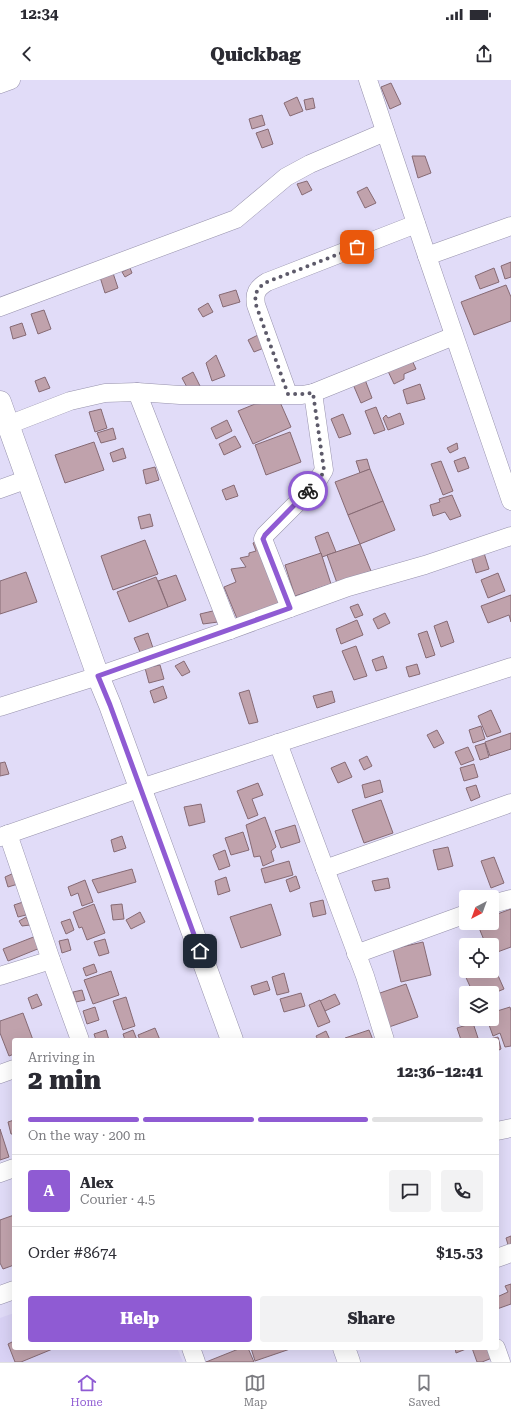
<!DOCTYPE html>
<meta charset="utf-8">
<style>
body{margin:0;font-family:"Roboto Serif",serif;background:#f2f2f3;color:#2b2b33;height:100vh;display:flex;flex-direction:column;font-size:15px;white-space:nowrap}
*{box-sizing:border-box;margin:0}
p{font-size:13px;color:#7c7c81}
.icon{flex:none;width:22px;height:22px;fill:none;stroke:currentColor;stroke-width:2;stroke-linecap:round;stroke-linejoin:round}
.map{position:relative;flex:1;overflow:hidden}
.drawer{position:absolute;left:12px;top:958px;width:487px;height:312px;display:flex;flex-direction:column;background:#fff;border-radius:4px;box-shadow:0 4px 16px #0002}
.drawer>*{flex:none}
.needle{width:26px;rotate:221deg}
.fabs{position:absolute;left:459px;top:810px;display:grid;gap:8px}
.fabs a{display:grid;place-items:center;width:40px;height:40px;border-radius:4px;background:#fff;box-shadow:0 4px 16px #0002;font-size:20px}
.pin{position:absolute;display:grid;place-items:center;width:34px;height:34px;color:#fff;margin:-17px;border-radius:8px;box-shadow:0 2px 6px #0006}
.courier{position:absolute;display:grid;place-items:center;width:40px;height:40px;margin:-20px;border:3px solid #8f5bd3;border-radius:50%;background:#fff;color:#222;box-shadow:0 1px 5px #0007}
.overview em{font-style:normal;font-weight:800}
.overview div{display:flex;flex-direction:column-reverse}
.overview{display:flex;align-items:center;justify-content:space-between;height:68px;padding:0 16px}
h1{font-size:26px;font-weight:800;line-height:30px}
.bar{display:grid;grid-template-columns:repeat(4,1fr);gap:6px 4px;align-content:center;height:48px;padding:0 16px}
.bar i{height:5px;border-radius:3px;background:#e1e1e2}
.bar .selected{background:#8f5bd3}
.bar p{grid-column:span 4}
.line{display:flex;align-items:center;gap:10px;padding:0 16px;border-top:1px solid #e1e1e2}
.line div{flex:1}
.round{display:grid;place-items:center;flex:none;width:42px;height:42px;border-radius:4px;background:#f2f2f3}
.button{display:flex;gap:8px;margin-top:auto;padding:8px 16px}
.button a{flex:1;height:46px;border-radius:4px;background:#8f5bd3;color:#fff;font-size:16px;font-weight:800;line-height:46px;text-align:center}
.button a+a{background:#f2f2f3;color:#2b2b33}
.status{display:flex;justify-content:space-between;align-items:center;height:28px;padding:0 20px;background:#fff;direction:ltr}
.status svg{height:11px;fill:currentColor}
header{display:flex;justify-content:space-between;align-items:center;height:52px;padding:0 16px;background:#fff;font-size:18px;font-weight:800}
.menu{display:flex;justify-content:space-around;align-items:center;height:56px;border-top:1px solid #e1e1e2;background:#fff;font-size:11px;color:#7c7c81}
.menu a{display:grid;justify-items:center;gap:2px}
.menu .selected{color:#8f5bd3}
.map>svg:first-child{display:block}
.built{fill:#d9d2f5}
.building{fill:#c0a2ac;stroke:#866a74}
.lines{fill:none;stroke-linecap:round;stroke-linejoin:round}
.minor-casing{stroke:#9792ac;stroke-width:19}
.tertiary-casing{stroke:#9792ac;stroke-width:23}
.minor{stroke:#fff;stroke-width:18}
.tertiary{stroke:#fff;stroke-width:22}
.done{stroke:#5d5a6a;stroke-width:4;stroke-dasharray:0 7.2}
.route{stroke:#8f5bd3;stroke-width:5}
</style>
<div class="status"><b>12:34</b><svg viewBox="0 0 49 12"><path d="M0 12V9h3v3zM5 12V6h3v6zM10 12V3h3v9zM15 12V0h3v12zM26 1h20v11H26zM47 4h2v5h-2z"/></svg></div>
<header><svg class="icon" aria-label="back" viewBox="0 0 24 24"><path d="M15 5l-7 7 7 7"/></svg>Quickbag<svg class="icon" aria-label="share" viewBox="0 0 24 24"><path d="M12 15V3M7 8l5-5 5 5M5 13v7h14v-7"/></svg></header>
<div class="map">
<svg width="511" height="1282" viewBox="0 0 511 1282">
<rect width="100%" height="100%" fill="#e1dcf8"/>
<path class="built" d="M14,1233V1268H177L183,1282H0V1238Z"/>
<g class="building">
<path d="M391,3L401,24L390,29L381,7Z"/>
<path d="M297,17L303,31L290,36L284,23Z"/>
<path d="M313,18L315,28L306,30L304,20Z"/>
<path d="M262,35L265,45L252,49L249,39Z"/>
<path d="M268,49L273,64L262,68L256,53Z"/>
<path d="M412,76H425L431,93L418,98Z"/>
<path d="M307,101L312,110L302,115L297,104Z"/>
<path d="M367,107L376,123L365,128L357,112Z"/>
<path d="M511,182V197L505,199L501,186Z"/>
<path d="M130,188L132,193L125,197L122,192Z"/>
<path d="M494,188L499,202L480,209L475,196Z"/>
<path d="M113,193L118,208L105,213L100,197Z"/>
<path d="M506,205L511,217V241L474,255L461,222Z"/>
<path d="M236,210L240,222L223,227L219,215Z"/>
<path d="M208,223L213,232L203,237L198,229Z"/>
<path d="M44,230L51,249L38,254L31,234Z"/>
<path d="M22,243L26,255L13,259L10,247Z"/>
<path d="M258,255L264,268L254,272L248,260Z"/>
<path d="M216,275L225,296L212,301L206,283Z"/>
<path d="M411,278L416,289L404,294V299L394,304L387,289Z"/>
<path d="M193,292L200,306L189,311L182,298Z"/>
<path d="M45,297L50,308L39,312L35,301Z"/>
<path d="M364,297L372,318L361,323L352,302Z"/>
<path d="M420,304L425,319L407,324L403,310Z"/>
<path d="M280,322L291,347L253,364L238,331L255,324Z"/>
<path d="M376,327L385,350L374,354L365,331Z"/>
<path d="M101,329L107,348L95,352L89,332Z"/>
<path d="M400,333L404,344L388,350L383,338L386,335L388,338Z"/>
<path d="M343,334L351,354L339,358L331,339Z"/>
<path d="M227,340L232,351L216,359L211,348Z"/>
<path d="M113,348L116,359L101,363L97,353Z"/>
<path d="M290,352L301,382L266,395L255,365Z"/>
<path d="M235,356L241,367L224,375L219,364Z"/>
<path d="M94,362L104,390L65,403L55,375Z"/>
<path d="M457,363L458,369L450,373L447,368Z"/>
<path d="M123,368L126,378L113,382L110,373Z"/>
<path d="M465,377L469,388L458,392L454,381Z"/>
<path d="M367,379L370,389L360,393L356,381Z"/>
<path d="M441,381L453,411L443,415L431,384Z"/>
<path d="M155,387L159,400L146,404L143,390Z"/>
<path d="M370,389L383,421L348,435L335,402Z"/>
<path d="M234,405L238,416L226,420L222,410Z"/>
<path d="M452,415L461,436L450,440L445,432L433,436L430,425L440,422L439,419Z"/>
<path d="M383,421L395,450L360,464L348,435Z"/>
<path d="M150,434L153,446L141,449L138,437Z"/>
<path d="M328,452L336,472L322,477L315,457Z"/>
<path d="M145,460L158,494L113,510L101,476Z"/>
<path d="M259,460L284,521L238,541L224,507L236,502L231,489L246,487L240,478L249,476V473L256,471L253,463Z"/>
<path d="M360,464L371,491L337,503L327,475Z"/>
<path d="M321,473L331,504L295,516L285,485Z"/>
<path d="M484,473L489,489L476,493L471,476Z"/>
<path d="M26,492L37,522L0,534V501Z"/>
<path d="M498,493L505,511L488,518L481,500Z"/>
<path d="M176,495L186,520L168,527L158,501Z"/>
<path d="M156,497L168,527L129,542L117,512Z"/>
<path d="M511,515V542L509,535L488,543L481,526Z"/>
<path d="M358,524L363,535L355,538L350,527Z"/>
<path d="M217,530L218,542L203,544L200,534Z"/>
<path d="M385,533L390,543L378,549L373,539Z"/>
<path d="M357,540L363,555L341,564L336,549Z"/>
<path d="M447,541L454,562L441,567L434,546Z"/>
<path d="M427,551L435,575L426,578L418,554Z"/>
<path d="M148,553L153,568L140,572L134,558Z"/>
<path d="M356,566L367,596L354,600L342,571Z"/>
<path d="M383,576L387,588L376,591L372,580Z"/>
<path d="M184,581L190,592L182,596L175,586Z"/>
<path d="M417,584L420,594L409,597L406,587Z"/>
<path d="M160,585L164,599L149,603L145,588Z"/>
<path d="M163,606L167,618L154,623L150,611Z"/>
<path d="M249,610L258,642L249,644L239,613Z"/>
<path d="M332,611L335,622L317,628L313,616Z"/>
<path d="M491,630L501,652L487,657L478,636Z"/>
<path d="M481,646L485,659L473,663L469,650Z"/>
<path d="M437,650L444,663L434,668L427,655Z"/>
<path d="M511,653V669L490,676L485,662Z"/>
<path d="M485,663L489,677L480,680L475,666Z"/>
<path d="M468,667L474,680L461,685L455,672Z"/>
<path d="M367,676L372,686L364,690L359,680Z"/>
<path d="M5,682L9,694L0,696V683Z"/>
<path d="M345,682L352,697L338,703L331,688Z"/>
<path d="M474,684L478,697L464,701L460,688Z"/>
<path d="M380,700L383,712L365,718L362,705Z"/>
<path d="M258,703L263,715L252,719L258,735L248,739L237,711Z"/>
<path d="M476,705L480,717L471,721L466,708Z"/>
<path d="M381,720L393,753L364,763L352,730Z"/>
<path d="M201,724L205,742L189,746L184,727Z"/>
<path d="M265,737L276,767L271,771L274,781L263,786L260,776L254,777L246,745Z"/>
<path d="M295,745L300,762L281,768L275,751Z"/>
<path d="M243,752L249,770L231,775L225,758Z"/>
<path d="M122,756L126,768L114,772L111,760Z"/>
<path d="M448,767L453,786L438,790L433,770Z"/>
<path d="M225,770L230,786L219,790L213,775Z"/>
<path d="M494,777L504,803L491,808L481,781Z"/>
<path d="M289,781L293,795L265,803L261,789Z"/>
<path d="M132,789L136,802L98,813L92,800Z"/>
<path d="M14,793L18,804L8,807L5,797Z"/>
<path d="M296,796L300,808L290,812L286,800Z"/>
<path d="M226,797L230,811L218,815L215,801Z"/>
<path d="M388,798L390,808L375,811L372,801Z"/>
<path d="M85,800L93,822L82,826L78,813L71,816L68,807Z"/>
<path d="M323,820L326,834L313,837L310,823Z"/>
<path d="M23,822L26,835L18,837L14,825Z"/>
<path d="M94,824L105,853L87,860L82,847L79,848L73,832Z"/>
<path d="M122,824L124,839L113,840L111,825Z"/>
<path d="M271,824L281,855L241,868L230,837Z"/>
<path d="M511,829V867L492,874V865H486L477,843H492V836Z"/>
<path d="M140,832L145,842L131,849L126,840Z"/>
<path d="M26,837L30,845L22,846L19,841Z"/>
<path d="M70,839L74,850L66,854L61,842Z"/>
<path d="M36,856L40,868L8,881L3,869Z"/>
<path d="M68,859L71,870L62,873L59,861Z"/>
<path d="M105,859L109,873L99,876L94,862Z"/>
<path d="M423,862L431,895L401,902L393,869Z"/>
<path d="M492,882L504,909L492,914L473,913L463,891L466,889V891H492Z"/>
<path d="M94,884L97,892L86,896L83,888Z"/>
<path d="M111,891L119,915L93,924L84,900Z"/>
<path d="M284,893L289,912L277,915L272,897Z"/>
<path d="M267,901L270,910L254,915L251,906Z"/>
<path d="M406,904L418,937L389,947L377,914Z"/>
<path d="M82,910L85,920L76,922L73,912Z"/>
<path d="M301,913L305,926L284,932L280,919Z"/>
<path d="M37,914L42,925L32,929L28,918Z"/>
<path d="M335,914L340,924L325,931L320,921Z"/>
<path d="M126,917L135,946L123,950L113,921Z"/>
<path d="M320,920L330,942L318,947L309,925Z"/>
<path d="M95,927L99,940L87,944L83,931Z"/>
<path d="M510,927L511,931V966L505,967L500,953L493,956L488,942L496,940L494,932Z"/>
<path d="M23,933L33,960H14V974L9,976L0,953V941Z"/>
<path d="M473,943L478,958L471,960H461L457,948Z"/>
<path d="M155,948L160,960H140L138,955Z"/>
<path d="M106,950L109,960H96L94,954Z"/>
<path d="M133,950L137,960H125L123,954Z"/>
<path d="M369,950L373,960H345V958Z"/>
<path d="M326,951L330,960H318L316,956Z"/>
<path d="M498,957L501,969L497,971V960H486Z"/>
<path d="M14,1040V1054H11L8,1042Z"/>
<path d="M0,1049L9,1077L0,1080Z"/>
<path d="M14,1135V1185L3,1189L0,1183V1140Z"/>
<path d="M511,1156V1167L509,1168L506,1158Z"/>
<path d="M511,1204V1224L497,1229V1217L508,1212L505,1206Z"/>
<path d="M14,1261V1268H55L21,1282H15L8,1264Z"/>
<path d="M241,1268H248L254,1282H206Z"/>
<path d="M251,1268H293L255,1281Z"/>
<path d="M455,1268H466V1269L456,1273Z"/>
<path d="M472,1268H488L492,1278L482,1282H477Z"/>
</g>
<g class="lines">
<defs>
<g id="minor">
<path d="M368,0L427,176L511,421"/>
<path d="M0,4L11,0"/>
<path d="M427,176L511,146"/>
<path d="M0,227L236,139L286,97L310,84L385,52"/>
<path d="M137,312L230,550"/>
<path d="M288,314L256,225C254,213 257,208 267,202L416,144"/>
<path d="M8,345L70,321L105,313L137,312L180,315H302L313,313L454,256"/>
<path d="M0,409L28,399"/>
<path d="M290,528L263,459L265,455L315,405L324,390L313,313"/>
<path d="M0,627L98,596L230,550L348,507L425,485L511,456"/>
<path d="M278,663L365,896L385,960"/>
<path d="M8,754L51,880L80,960"/>
<path d="M0,757L141,708L511,587"/>
<path d="M325,789L511,723"/>
<path d="M492,824L511,819"/>
<path d="M356,874L466,834"/>
<path d="M0,896L51,880"/>
<path d="M0,994L14,989"/>
<path d="M497,1051L511,1048"/>
<path d="M0,1093L14,1088"/>
<path d="M497,1178L511,1173"/>
<path d="M0,1215L14,1210"/>
<path d="M191,1268L196,1282"/>
<path d="M496,1268L501,1282"/>
</g>
<g id="tertiary">
<path d="M0,322L98,596L110,625L232,960"/>
<path d="M344,1268L349,1282"/>
</g>
</defs>
<use href="#minor" class="minor-casing"/>
<use href="#tertiary" class="tertiary-casing"/>
<use href="#minor" class="minor"/>
<use href="#tertiary" class="tertiary"/>
</g>
<g class="lines">
<path class="done" d="M308,411L321,397L324,390L313,313L302,314H288L256,225C254,213 257,208 267,202L357,167"/>
<path class="route" d="M200,871L110,625L98,596L290,528L263,459L265,455L308,411"/>
</g>
</svg>
<div class="fabs">
<a><svg class="needle" viewBox="-14 -14 28 28"><path d="M0-13l5 13h-10z" fill="#e53935"/><path d="M0 13l5-13h-10z" fill="#7c7c81"/></svg></a>
<a><svg class="icon" aria-label="locate" viewBox="0 0 24 24"><circle cx="12" cy="12" r="6"/><path d="M12 2v4M12 18v4M2 12h4M18 12h4"/></svg></a>
<a><svg class="icon" aria-label="layers" viewBox="0 0 24 24"><path d="M12 4l9 5-9 5-9-5zM3 14l9 5 9-5"/></svg></a>
</div>
<div class="pin" style="left:357px;top:167px;background:#ea580c"><svg class="icon" aria-label="bag" viewBox="0 0 24 24"><path d="M5 8h14l-1 12H6zM9 8a3 3 0 0 1 6 0"/></svg></div>
<div class="pin" style="left:200px;top:871px;background:#1f2937"><svg class="icon" aria-label="home" viewBox="0 0 24 24"><path d="M3 11l9-7 9 7M6 9v11h12V9"/></svg></div>
<div class="courier" style="left:308px;top:411px"><svg class="icon" aria-label="bike" viewBox="0 0 24 24"><circle cx="6" cy="16" r="4"/><circle cx="18" cy="16" r="4"/><path d="M6 16l4-8h5l3 8M10 8l3 8H6M13 5h3"/></svg></div>
<section class="drawer">
<div class="overview"><div><h1>2 min</h1><p>Arriving in</p></div><em>12:36–12:41</em></div>
<div class="bar"><i class="selected"></i><i class="selected"></i><i class="selected"></i><i></i><p>On the way · 200 m</p></div>
<div class="line" style="height:72px"><b class="round" style="background:#8f5bd3;color:#fff">A</b><div><b>Alex</b><p>Courier · 4.5</p></div><a class="round"><svg class="icon" aria-label="chat" viewBox="0 0 24 24"><path d="M4 5h16v11H9l-5 4z"/></svg></a><a class="round"><svg class="icon" aria-label="phone" viewBox="0 0 24 24"><path d="M5 4h4l2 5-3 2q2 4 5 5l2-3 5 2v4C11 20 4 13 5 4z"/></svg></a></div>
<div class="line" style="height:52px"><div>Order #8674</div><b>$15.53</b></div>
<div class="button"><a>Help</a><a>Share</a></div>
</section>
</div>
<nav class="menu">
<a class="selected"><svg class="icon" aria-label="home" viewBox="0 0 24 24"><path d="M3 11l9-7 9 7M6 9v11h12V9"/></svg>Home</a>
<a><svg class="icon" aria-label="map" viewBox="0 0 24 24"><path d="M3 6l6-2 6 2 6-2v14l-6 2-6-2-6 2zM9 4v14M15 6v14"/></svg>Map</a>
<a><svg class="icon" aria-label="saved" viewBox="0 0 24 24"><path d="M7 4h10v16l-5-4-5 4z"/></svg>Saved</a>
</nav>
